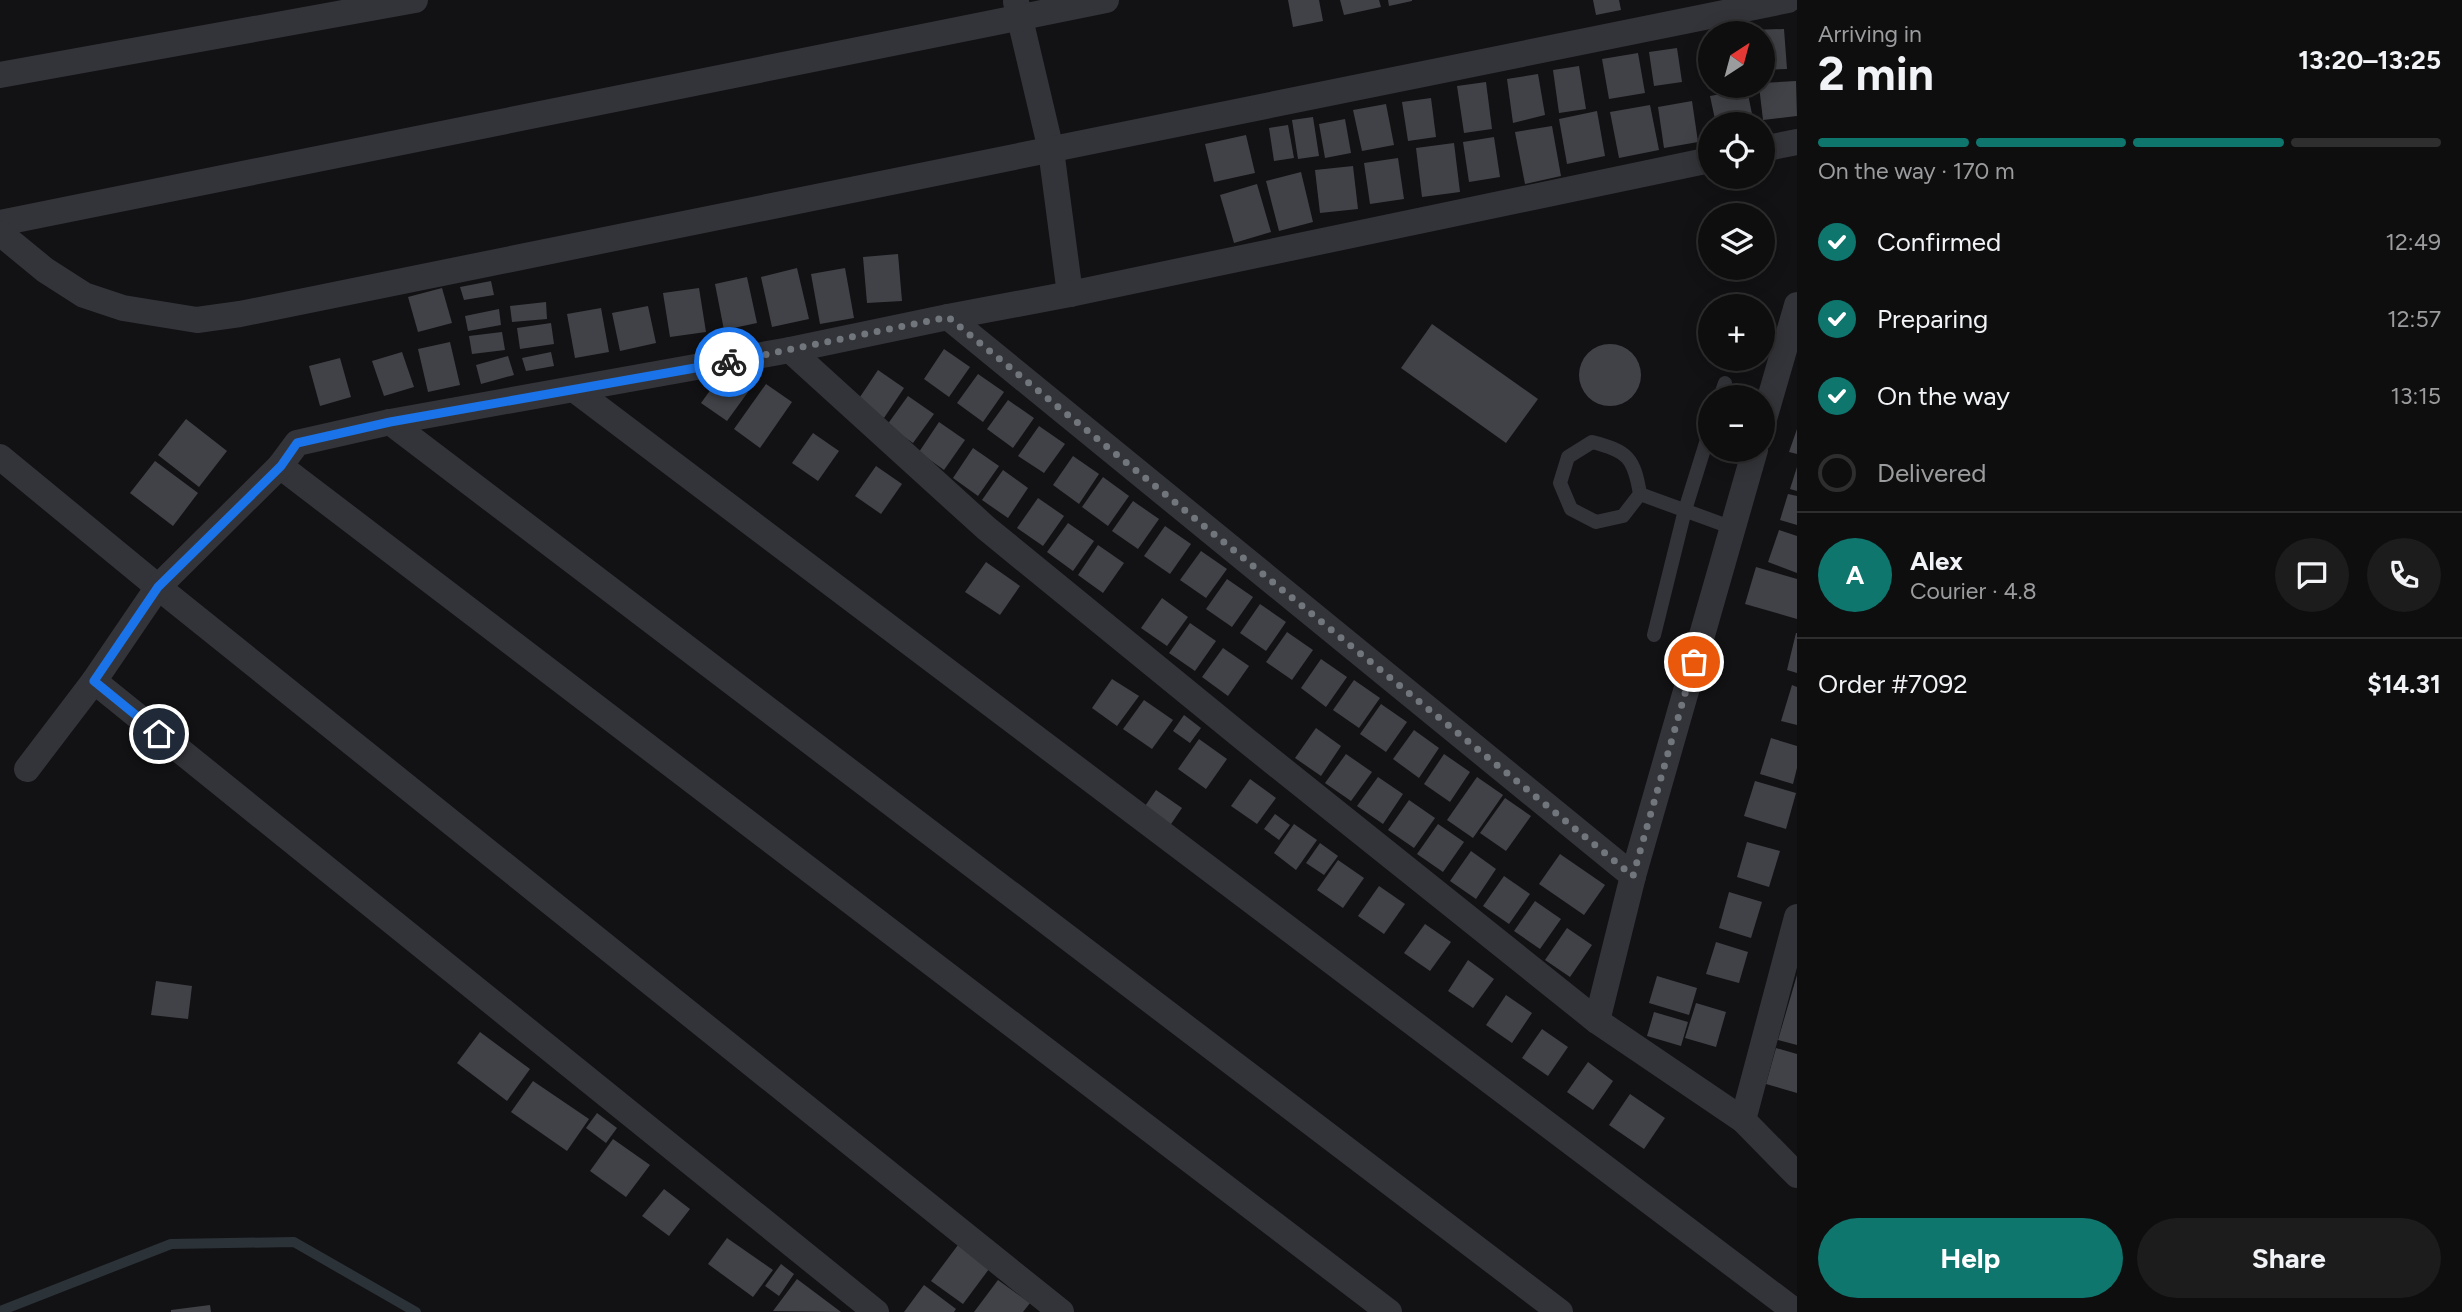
<!DOCTYPE html>
<meta charset="utf-8">
<style>
body{margin:0;font-family:Figtree,sans-serif;background:#1c1c1d;color:#f1f3f6;height:100vh;display:flex;flex-direction:column;font-size:26px;white-space:nowrap}
*{box-sizing:border-box;margin:0}
p{font-size:23px;color:#9b9c9e}
.icon{flex:none;width:38px;height:38px;fill:none;stroke:currentColor;stroke-width:2;stroke-linecap:round;stroke-linejoin:round}
.map{position:relative;flex:1;overflow:hidden}
.panel{display:flex;flex-direction:column;background:#0e0e0f;width:665px}
.panel>*{flex:none}
.needle{width:46px;rotate:36deg}
.controls{position:absolute;left:1698px;top:21px;display:grid;gap:14px}
.controls a{display:grid;place-items:center;width:77px;height:77px;border-radius:50%;background:#0e0e0f;box-shadow:0 4px 18px #0003,0 0 0 2px #2e2e2f;font-size:35px}
.pin{position:absolute;display:grid;place-items:center;width:60px;height:60px;color:#fff;margin:-30px;border:4px solid #fff;border-radius:50%;box-shadow:0 2px 7px #0007}
.courier{position:absolute;display:grid;place-items:center;width:70px;height:70px;margin:-35px;border:5px solid #1a73e8;border-radius:50%;background:#fff;color:#222;box-shadow:0 2px 9px #0007}
.head em{font-style:normal;font-weight:700}
.head div{display:flex;flex-direction:column-reverse}
.head{display:flex;align-items:center;justify-content:space-between;height:119px;padding:0 21px}
h1{font-size:46px;font-weight:700;line-height:52px}
.bar{display:grid;grid-template-columns:repeat(4,1fr);gap:10px 7px;align-content:center;height:84px;padding:0 21px}
.bar i{height:9px;border-radius:5px;background:#2e2e2f}
.bar .selected{background:#0f766e}
.bar p{grid-column:span 4}
.line{display:flex;align-items:center;gap:18px;padding:0 21px;border-top:2px solid #2e2e2f}
.line div{flex:1}
.round{display:grid;place-items:center;flex:none;width:74px;height:74px;border-radius:37px;background:#1c1c1d}
ol{padding:0 21px;list-style:none}
li{display:flex;align-items:center;gap:21px;height:77px}
li p{margin-inline-start:auto}
li .icon{padding:7px;border-radius:50%;background:#0f766e;color:#fff;stroke-width:4}
li:last-child{color:#9b9c9e}
li i{width:38px;height:38px;border:4px solid #2e2e2f;border-radius:50%}
.action{display:flex;gap:14px;margin-top:auto;padding:14px 21px}
.action a{flex:1;height:80px;border-radius:42px;background:#0f766e;color:#fff;font-size:28px;font-weight:700;line-height:80px;text-align:center}
.action a+a{background:#1c1c1d;color:#f1f3f6}
main{display:flex;flex:1;min-height:0}
.map>svg:first-child{display:block}
.lines{fill:none;stroke-linecap:round;stroke-linejoin:round}
.stream{stroke:#2b3339;stroke-width:10}
.building{fill:#414247}
.service{stroke:#333439;stroke-width:14}
.minor{stroke:#333439;stroke-width:26}
.done{stroke:#71757c;stroke-width:7;stroke-dasharray:0 12.6}
.route{stroke:#1a73e8;stroke-width:9}
</style>
<main>
<div class="map">
<svg width="1797" height="1312" viewBox="0 0 1797 1312">
<rect width="100%" height="100%" fill="#121214"/>
<g class="lines">
<path class="stream" d="M0,1311L171,1244L294,1242L416,1312"/>
</g>
<g class="building">
<path d="M1288,0H1319L1323,21L1293,27Z"/>
<path d="M1340,0H1379L1381,7L1344,15Z"/>
<path d="M1388,0H1412V1L1389,6Z"/>
<path d="M1593,0H1619L1621,10L1596,15Z"/>
<path d="M1784,29L1787,69L1762,70V33H1751V30Z"/>
<path d="M1677,48L1682,82L1654,86L1649,52Z"/>
<path d="M1638,53L1645,93L1609,99L1602,59Z"/>
<path d="M1579,66L1586,109L1559,113L1553,70Z"/>
<path d="M1538,74L1545,115L1513,123L1507,79Z"/>
<path d="M1796,81L1797,116L1763,120L1759,86H1762V83Z"/>
<path d="M1486,82L1492,129L1464,133L1457,86Z"/>
<path d="M1747,89L1754,124H1716L1710,96Z"/>
<path d="M1431,98L1436,137L1408,141L1402,102Z"/>
<path d="M1692,101L1698,142L1664,148L1658,107Z"/>
<path d="M1386,104L1394,145L1362,151L1353,110Z"/>
<path d="M1650,105L1659,150L1619,158L1610,112Z"/>
<path d="M1597,111L1605,156L1567,164L1559,119Z"/>
<path d="M1313,117L1319,156L1298,159L1292,120Z"/>
<path d="M1345,119L1351,153L1325,158L1319,124Z"/>
<path d="M1288,125L1294,158L1274,161L1269,128Z"/>
<path d="M1552,126L1561,176L1525,184L1515,132Z"/>
<path d="M1246,135L1255,173L1214,182L1205,144Z"/>
<path d="M1494,137L1500,177L1469,182L1463,142Z"/>
<path d="M1454,143L1460,192L1422,197L1416,148Z"/>
<path d="M1398,158L1404,199L1370,204L1364,163Z"/>
<path d="M1353,166L1358,209L1320,213L1315,170Z"/>
<path d="M1301,172L1313,222L1279,231L1266,181Z"/>
<path d="M1257,184L1271,232L1234,243L1220,195Z"/>
<path d="M898,254L902,301L867,303L863,257Z"/>
<path d="M797,268L809,319L772,327L761,277Z"/>
<path d="M845,268L854,318L820,324L811,274Z"/>
<path d="M747,277L757,323L724,330L715,284Z"/>
<path d="M491,281L494,295L464,300L460,287Z"/>
<path d="M442,288L452,323L418,332L408,297Z"/>
<path d="M699,288L706,332L670,337L663,293Z"/>
<path d="M546,302L547,319L512,322L510,306Z"/>
<path d="M648,306L656,343L620,351L612,313Z"/>
<path d="M601,308L609,352L575,358L567,314Z"/>
<path d="M499,309L501,325L468,331L465,316Z"/>
<path d="M551,323L554,344L520,349L517,328Z"/>
<path d="M1432,324L1538,399L1506,443L1401,368Z"/>
<path d="M502,332L505,350L472,354L469,336Z"/>
<path d="M450,342L460,385L428,392L418,349Z"/>
<circle cx="1610" cy="375" r="31"/>
<path d="M944,349L970,367L949,397L924,379Z"/>
<path d="M402,352L414,387L384,396L372,361Z"/>
<path d="M551,352L554,366L526,371L522,358Z"/>
<path d="M508,356L514,375L481,384L476,365Z"/>
<path d="M340,358L351,397L320,406L309,366Z"/>
<path d="M878,370L904,388L884,418L858,400Z"/>
<path d="M722,374L748,392L727,421L701,403Z"/>
<path d="M978,374L1004,392L983,422L957,403Z"/>
<path d="M766,384L792,402L760,448L734,429Z"/>
<path d="M908,396L934,414L913,443L887,425Z"/>
<path d="M1008,400L1034,418L1013,448L987,429Z"/>
<path d="M186,419L227,451L199,487L158,455Z"/>
<path d="M939,422L965,440L944,470L919,452Z"/>
<path d="M1039,426L1065,444L1044,473L1018,456Z"/>
<path d="M1797,429V454L1789,452Z"/>
<path d="M813,433L839,451L818,481L792,463Z"/>
<path d="M973,448L999,466L978,496L953,478Z"/>
<path d="M1073,456L1099,474L1079,504L1053,485Z"/>
<path d="M155,461L198,493L173,526L130,493Z"/>
<path d="M876,466L902,484L881,514L855,496Z"/>
<path d="M1797,467V491L1790,489Z"/>
<path d="M1003,470L1028,488L1008,518L982,500Z"/>
<path d="M1103,477L1129,496L1108,526L1082,507Z"/>
<path d="M1788,494L1797,496V525L1780,520Z"/>
<path d="M1038,498L1064,516L1043,546L1017,528Z"/>
<path d="M1133,501L1159,519L1138,549L1112,531Z"/>
<path d="M1068,523L1094,541L1073,571L1047,552Z"/>
<path d="M1165,526L1191,544L1170,574L1144,556Z"/>
<path d="M1779,530L1797,536V573L1768,562Z"/>
<path d="M1098,545L1124,563L1103,593L1078,575Z"/>
<path d="M1201,551L1227,569L1206,598L1180,580Z"/>
<path d="M986,562L1020,586L1000,615L965,592Z"/>
<path d="M1756,567L1797,579V619L1745,604Z"/>
<path d="M1227,579L1253,597L1232,627L1206,609Z"/>
<path d="M1162,598L1188,617L1167,646L1141,628Z"/>
<path d="M1260,604L1286,622L1266,651L1240,633Z"/>
<path d="M1190,623L1216,641L1195,671L1169,653Z"/>
<path d="M1287,632L1313,650L1292,680L1266,662Z"/>
<path d="M1796,633H1797V673L1787,670Z"/>
<path d="M1223,648L1249,666L1228,696L1202,677Z"/>
<path d="M1321,659L1347,677L1326,707L1301,688Z"/>
<path d="M1112,679L1139,696L1117,726L1092,708Z"/>
<path d="M1354,680L1380,698L1359,728L1333,710Z"/>
<path d="M1792,685L1797,687V725L1781,721Z"/>
<path d="M1144,700L1173,720L1152,749L1123,729Z"/>
<path d="M1381,704L1407,722L1386,752L1360,734Z"/>
<path d="M1184,715L1201,728L1190,743L1173,731Z"/>
<path d="M1316,728L1341,746L1321,776L1295,758Z"/>
<path d="M1414,730L1439,748L1419,778L1393,759Z"/>
<path d="M1771,738L1797,746V768L1793,784L1760,774Z"/>
<path d="M1199,739L1227,759L1206,789L1178,769Z"/>
<path d="M1346,754L1372,772L1351,801L1325,783Z"/>
<path d="M1444,754L1470,772L1450,802L1424,784Z"/>
<path d="M1378,777L1403,794L1383,824L1357,806Z"/>
<path d="M1477,777L1503,795L1473,838L1447,820Z"/>
<path d="M1250,779L1276,798L1257,824L1231,806Z"/>
<path d="M1755,781L1796,793L1786,829L1744,816Z"/>
<path d="M1156,790L1182,808L1169,827L1143,809Z"/>
<path d="M1505,798L1531,816L1506,851L1480,833Z"/>
<path d="M1409,800L1435,818L1414,848L1388,830Z"/>
<path d="M1275,814L1290,825L1279,840L1264,829Z"/>
<path d="M1294,824L1317,840L1296,870L1274,853Z"/>
<path d="M1438,824L1464,842L1443,872L1417,854Z"/>
<path d="M1747,842L1780,851L1769,887L1737,877Z"/>
<path d="M1320,843L1338,856L1324,875L1306,863Z"/>
<path d="M1471,851L1496,869L1476,899L1450,881Z"/>
<path d="M1560,854L1605,885L1584,915L1539,884Z"/>
<path d="M1338,860L1364,878L1343,908L1317,890Z"/>
<path d="M1504,876L1530,894L1509,924L1483,906Z"/>
<path d="M1379,886L1405,904L1384,934L1358,916Z"/>
<path d="M1729,892L1762,902L1751,938L1719,928Z"/>
<path d="M1535,901L1561,919L1540,949L1514,931Z"/>
<path d="M1425,924L1451,942L1430,971L1404,953Z"/>
<path d="M1567,928L1592,945L1570,977L1545,960Z"/>
<path d="M1716,942L1748,952L1739,983L1706,974Z"/>
<path d="M1468,960L1494,979L1473,1008L1448,991Z"/>
<path d="M1797,975V1045L1778,1040Z"/>
<path d="M1657,976L1697,988L1689,1015L1649,1003Z"/>
<path d="M156,981L192,986L188,1019L151,1015Z"/>
<path d="M1506,995L1532,1013L1512,1043L1486,1025Z"/>
<path d="M1696,1003L1726,1012L1716,1047L1685,1038Z"/>
<path d="M1654,1012L1688,1022L1681,1046L1647,1036Z"/>
<path d="M1542,1029L1568,1047L1548,1076L1522,1058Z"/>
<path d="M480,1032L530,1069L507,1101L457,1063Z"/>
<path d="M1776,1048L1797,1054V1093L1766,1084Z"/>
<path d="M1588,1062L1613,1081L1593,1110L1567,1092Z"/>
<path d="M533,1081L589,1119L567,1151L511,1112Z"/>
<path d="M1630,1094L1665,1118L1644,1149L1609,1125Z"/>
<path d="M597,1113L617,1128L606,1143L586,1128Z"/>
<path d="M613,1139L650,1165L626,1197L590,1171Z"/>
<path d="M664,1189L690,1209L669,1236L642,1216Z"/>
<path d="M727,1238L773,1270L753,1297L708,1264Z"/>
<path d="M958,1245L989,1269L963,1304L931,1281Z"/>
<path d="M781,1264L794,1274L779,1296L765,1286Z"/>
<path d="M797,1279L841,1312L773,1311Z"/>
<path d="M998,1280L1030,1303L1023,1312H974Z"/>
<path d="M924,1285L956,1309L954,1312H904Z"/>
<path d="M210,1305L211,1312H171V1310Z"/>
</g>
<g class="lines">
<g class="service">
<path d="M1720,397L1725,383"/>
<path d="M1592,442C1628,451 1634,458 1640,494L1623,516L1596,522L1571,509L1560,483L1568,457Z"/>
<path d="M1640,494L1733,528"/>
<path d="M1654,635L1685,510L1710,430"/>
</g>
<g class="minor">
<path d="M1016,2L1051,150L1070,294"/>
<path d="M0,75L415,0"/>
<path d="M1762,149L1797,142"/>
<path d="M0,223L1106,0"/>
<path d="M0,233L45,270L84,295L123,308L197,320L240,314L1788,0"/>
<path d="M948,317L1633,876"/>
<path d="M790,350L986,528L1247,741L1597,1021L1743,1120L1797,1175"/>
<path d="M575,390L1796,1312"/>
<path d="M390,422L1560,1312"/>
<path d="M1762,426L1797,305"/>
<path d="M0,457L158,587L1061,1312"/>
<path d="M280,466L1389,1312"/>
<path d="M94,681L876,1312"/>
<path d="M27,769L94,681L158,587L280,466L297,443L390,422L790,350L948,317L1070,294L1710,160"/>
<path d="M1597,1021L1633,876L1755,450"/>
<path d="M1743,1120L1797,917"/>
</g>
</g>
<g class="lines">
<path class="done" d="M729,362L948,317L1633,876L1694,662"/>
<path class="route" d="M159,734L94,681L158,587L281,466L297,443L390,422L729,362"/>
</g>
</svg>
<div class="controls">
<a><svg class="needle" viewBox="-14 -14 28 28"><path d="M0-13l5 13h-10z" fill="#e53935"/><path d="M0 13l5-13h-10z" fill="#9b9c9e"/></svg></a>
<a><svg class="icon" aria-label="locate" viewBox="0 0 24 24"><circle cx="12" cy="12" r="6"/><path d="M12 2v4M12 18v4M2 12h4M18 12h4"/></svg></a>
<a><svg class="icon" aria-label="layers" viewBox="0 0 24 24"><path d="M12 4l9 5-9 5-9-5zM3 14l9 5 9-5"/></svg></a>
<a>+</a>
<a>−</a>
</div>
<div class="pin" style="left:1694px;top:662px;background:#ea580c"><svg class="icon" aria-label="bag" viewBox="0 0 24 24"><path d="M5 8h14l-1 12H6zM9 8a3 3 0 0 1 6 0"/></svg></div>
<div class="pin" style="left:159px;top:734px;background:#1f2937"><svg class="icon" aria-label="home" viewBox="0 0 24 24"><path d="M3 11l9-7 9 7M6 9v11h12V9"/></svg></div>
<div class="courier" style="left:729px;top:362px"><svg class="icon" aria-label="bike" viewBox="0 0 24 24"><circle cx="6" cy="16" r="4"/><circle cx="18" cy="16" r="4"/><path d="M6 16l4-8h5l3 8M10 8l3 8H6M13 5h3"/></svg></div>
</div>
<section class="panel">
<div class="head"><div><h1>2 min</h1><p>Arriving in</p></div><em>13:20–13:25</em></div>
<div class="bar"><i class="selected"></i><i class="selected"></i><i class="selected"></i><i></i><p>On the way · 170 m</p></div>
<ol>
<li><svg class="icon" aria-label="check" viewBox="0 0 24 24"><path d="M5 12l5 5 9-10"/></svg>Confirmed<p>12:49</p></li>
<li><svg class="icon" aria-label="check" viewBox="0 0 24 24"><path d="M5 12l5 5 9-10"/></svg>Preparing<p>12:57</p></li>
<li><svg class="icon" aria-label="check" viewBox="0 0 24 24"><path d="M5 12l5 5 9-10"/></svg>On the way<p>13:15</p></li>
<li><i></i>Delivered</li>
</ol>
<div class="line" style="height:126px"><b class="round" style="background:#0f766e;color:#fff">A</b><div><b>Alex</b><p>Courier · 4.8</p></div><a class="round"><svg class="icon" aria-label="chat" viewBox="0 0 24 24"><path d="M4 5h16v11H9l-5 4z"/></svg></a><a class="round"><svg class="icon" aria-label="phone" viewBox="0 0 24 24"><path d="M5 4h4l2 5-3 2q2 4 5 5l2-3 5 2v4C11 20 4 13 5 4z"/></svg></a></div>
<div class="line" style="height:91px"><div>Order #7092</div><b>$14.31</b></div>
<div class="action"><a>Help</a><a>Share</a></div>
</section>
</main>
